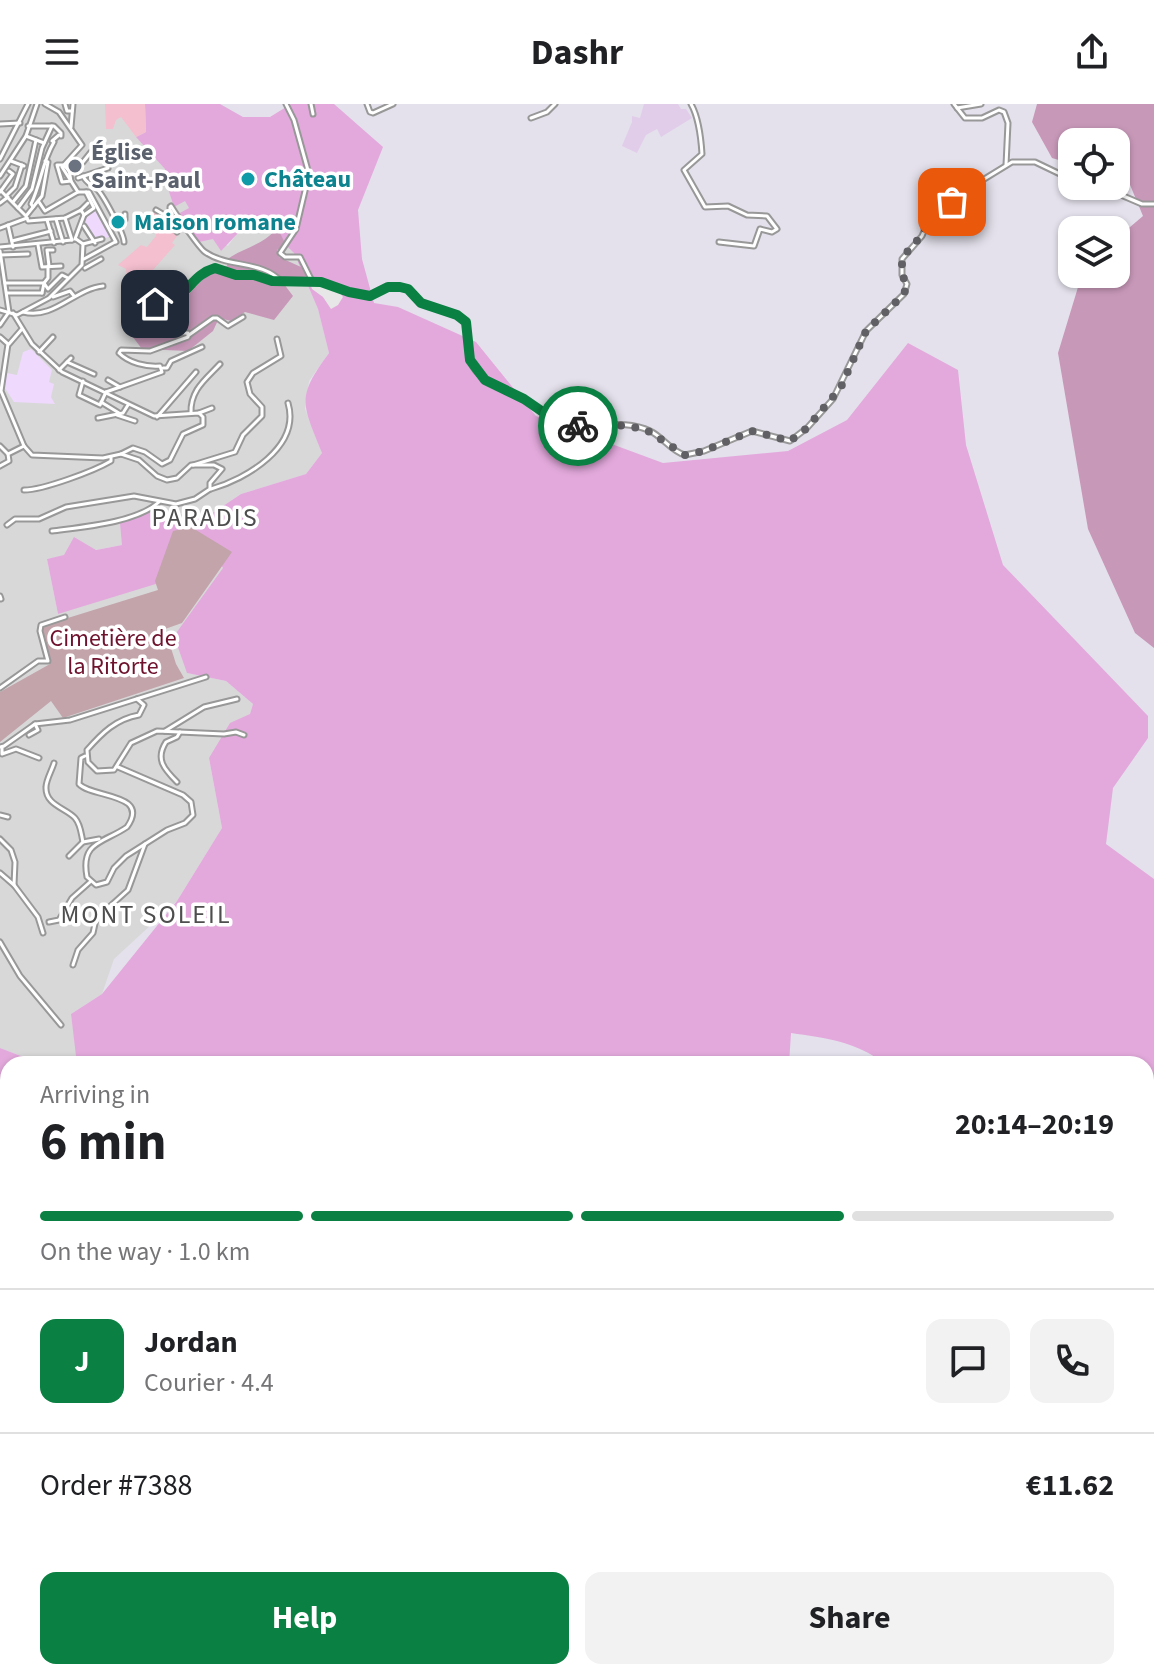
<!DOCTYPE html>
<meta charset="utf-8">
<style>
body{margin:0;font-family:"Source Sans 3",sans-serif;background:#f2f2f2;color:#202124;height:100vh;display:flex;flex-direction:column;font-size:30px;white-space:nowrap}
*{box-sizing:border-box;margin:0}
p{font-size:26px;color:#757577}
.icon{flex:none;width:44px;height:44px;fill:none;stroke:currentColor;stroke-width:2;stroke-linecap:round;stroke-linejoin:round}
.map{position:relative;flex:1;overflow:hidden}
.details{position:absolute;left:0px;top:952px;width:1154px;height:624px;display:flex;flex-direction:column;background:#fff;border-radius:24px 24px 0 0;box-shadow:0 2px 6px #0004}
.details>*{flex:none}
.buttons{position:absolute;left:1058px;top:24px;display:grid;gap:16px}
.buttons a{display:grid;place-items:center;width:72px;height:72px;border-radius:16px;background:#fff;box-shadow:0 2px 6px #0004;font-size:40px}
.pin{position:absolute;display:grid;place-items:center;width:68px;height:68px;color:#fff;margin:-34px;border-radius:16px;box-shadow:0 4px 12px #0006}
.courier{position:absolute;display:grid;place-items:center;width:80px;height:80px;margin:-40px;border:6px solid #0b8043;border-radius:50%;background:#fff;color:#222;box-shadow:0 2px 10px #0007}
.headline em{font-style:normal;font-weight:700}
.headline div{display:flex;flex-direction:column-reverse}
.headline{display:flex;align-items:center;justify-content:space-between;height:136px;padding:0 40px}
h1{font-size:52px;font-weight:700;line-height:60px}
.bar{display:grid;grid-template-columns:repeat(4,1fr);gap:12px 8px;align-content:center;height:96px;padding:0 40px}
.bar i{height:10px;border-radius:6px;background:#e0e0e0}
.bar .selected{background:#0b8043}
.bar p{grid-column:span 4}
.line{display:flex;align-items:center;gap:20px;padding:0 40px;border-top:2px solid #e0e0e0}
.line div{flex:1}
.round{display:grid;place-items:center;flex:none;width:84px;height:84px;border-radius:16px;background:#f2f2f2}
.primary-button{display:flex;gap:16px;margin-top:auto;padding:16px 40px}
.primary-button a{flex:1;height:92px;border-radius:16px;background:#0b8043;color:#fff;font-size:32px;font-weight:700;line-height:92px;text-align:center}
.primary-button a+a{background:#f2f2f2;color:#202124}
header{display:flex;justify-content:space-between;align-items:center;height:104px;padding:0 40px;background:#fff;font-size:36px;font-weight:700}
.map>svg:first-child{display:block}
.residential{fill:#d8d8d9}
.education{fill:#efd9fc}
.farmland{fill:#e1cdea}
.grass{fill:#e3a9dc}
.forest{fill:#c898b9}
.cemetery{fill:#c3a4ab}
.park{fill:#f4bfcf}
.parking{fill:#e7e7e7}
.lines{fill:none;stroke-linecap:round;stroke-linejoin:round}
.river{stroke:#d7cfa4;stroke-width:6}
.street-casing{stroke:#989898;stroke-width:7}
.primary-casing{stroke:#2e0a87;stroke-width:10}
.street{stroke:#fff;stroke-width:3}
.primary{stroke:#ad9df4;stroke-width:6}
.done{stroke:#616064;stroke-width:8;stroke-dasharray:0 14.4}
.route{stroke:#0b8043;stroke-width:10}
.worship-dot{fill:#6b7280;stroke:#fff;stroke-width:3}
.culture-dot{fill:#0f9aa8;stroke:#fff;stroke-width:3}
.labels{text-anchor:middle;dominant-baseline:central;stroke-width:7;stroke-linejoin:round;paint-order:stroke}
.worship-label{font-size:24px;font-weight:bold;fill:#5b616d;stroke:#fff;text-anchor:start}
.culture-label{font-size:24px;font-weight:bold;fill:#0d838f;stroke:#fff;text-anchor:start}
.park-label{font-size:24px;fill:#6f122e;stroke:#fff}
.neighbourhood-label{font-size:26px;letter-spacing:2px;fill:#4e4e4e;stroke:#fff}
</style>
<header><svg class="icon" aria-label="menu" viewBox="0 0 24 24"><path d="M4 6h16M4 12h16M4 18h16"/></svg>Dashr<svg class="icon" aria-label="share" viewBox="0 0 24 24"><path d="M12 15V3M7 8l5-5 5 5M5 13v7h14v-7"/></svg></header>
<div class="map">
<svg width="1154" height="1576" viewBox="0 0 1154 1576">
<rect width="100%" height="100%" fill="#e4e1ec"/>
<g class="residential">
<path d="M0,0H163L160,57L165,65V79L171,89L174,102L185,96L213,134L228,142L238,128L268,124L294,149L318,205L329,249L309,277L305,305L322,349L306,370L241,390L205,414L153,406L122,441L47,455L58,510L208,442L223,464L187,569L226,577L253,600L250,610L209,654L222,724L177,797L114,855L102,890L71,910L77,952L42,960L0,944Z"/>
<path d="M0,1354L8,1358V1513L0,1510Z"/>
</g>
<g class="education">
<path d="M96,105L99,114L111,132L96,138L82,117Z"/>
<path d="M31,245L52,266L49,278L54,280L51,293L55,300L14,298L4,283L7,269L17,271L23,248Z"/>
</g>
<g class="farmland">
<path d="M644,0H678L681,5H686L692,14L661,33L657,25L646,31L637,49L622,42L632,18V12L640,14Z"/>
<path d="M1154,1013V1178L1146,1179V1015Z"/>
<path d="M1146,1307L1154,1313V1356L1146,1372Z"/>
<path d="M1154,1385V1459L1150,1455L1146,1431V1401Z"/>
<path d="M1154,1508V1576H1074L1081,1568H1146V1518Z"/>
<path d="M307,1568H383L381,1576H314V1570Z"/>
<path d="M730,1568H797L801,1576H734Z"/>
</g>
<path class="grass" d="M145,0H220L243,13H270L291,0H334L383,43L358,106L362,155L374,199L398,203L476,238L536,312L663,359L788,347L847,316L908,239L958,266L966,341L1003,461L1148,612V634L1113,684L1106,740L1154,775V1013L1146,1015V960H885C856,937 825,934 791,929L789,960H8V1101L0,1098V944L42,960L76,952L71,910L102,890L177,797L222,724L209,654L230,619L250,610L253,600L226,577L187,569L174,532L223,464L208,442L159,479L58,510L47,455L64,451L74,433L96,446L122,441L120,419L153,406L205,414L241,390L306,370L322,349C302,299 296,294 329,249L318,205L294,149L268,124L239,128L221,147L213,135L199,138L178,110L189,104L185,97L174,103C170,89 165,80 165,65L136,33L146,28Z"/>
<g class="forest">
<path d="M1037,0H1154V544L1135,529L1088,425L1058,249L1082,170H1116V135L1143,112L1128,76L1116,72V38H1072V60L1052,54L1032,18Z"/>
<path d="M275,126L279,127L286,141L277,146L279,153L301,163L307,170L305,174L286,175L284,180L293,192L274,216L245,208L231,217L219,214L213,227L188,247L142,245L126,224L130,191L138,187L142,194L156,202L185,194L211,167L227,162L229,154C244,144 264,140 275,126Z"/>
</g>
<path class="cemetery" d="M191,423L232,448L182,519L165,525L176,560L184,574L63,614L51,597L0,638V588L50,560L42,522L158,486L155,477L173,427Z"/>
<g class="park">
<path d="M105,0H145L146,28L136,33L121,13L116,16L113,25H106Z"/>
<path d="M157,107L166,112L177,132L172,139L175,141L138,183L128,184L126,165L118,161L141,141L147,143L156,132L154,109Z"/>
</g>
<path class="parking" d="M310,179H323L338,186L343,193L338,201L331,205L323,193L312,185Z"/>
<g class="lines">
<g class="river">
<path d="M1146,1217L1154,1211"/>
<path d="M0,1525L8,1526"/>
<path d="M273,1568L281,1576"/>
<path d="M890,1576L905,1568"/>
</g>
<defs>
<g id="street">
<path d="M45,0L59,8L82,41L62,63L78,88"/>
<path d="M65,0L67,7H72"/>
<path d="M286,0L294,16L309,70L296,125L280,149L285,153H300L312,177"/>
<path d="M311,0L313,10"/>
<path d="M367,0L370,8L373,9L393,0"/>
<path d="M691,0C699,14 701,34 702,50L684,66L705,103L728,102L747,111L767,112L777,125L772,128L760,125L754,142L719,138"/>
<path d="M954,0L965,14H982L999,6L1004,8L1008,19L1006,61"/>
<path d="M957,4L981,0"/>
<path d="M531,14L547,8L555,0"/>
<path d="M0,20L20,19"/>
<path d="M28,22H54L61,29V32"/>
<path d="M71,23L73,0"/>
<path d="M26,32L44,39"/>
<path d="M0,55L28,0"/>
<path d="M11,57L24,62"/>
<path d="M83,58L91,48"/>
<path d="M57,61H63L69,66L71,77L62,78Z"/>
<path d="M0,72L26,32L37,0"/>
<path d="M83,72C87,80 91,80 97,85C104,92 124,130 124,138"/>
<path d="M78,74L108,64"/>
<path d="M1089,82L1100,89L1114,88L1142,100H1154"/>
<path d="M0,86L25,111"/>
<path d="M0,88L13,70L9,67"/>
<path d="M6,92L15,83L22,61"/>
<path d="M13,98L26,82L36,36"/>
<path d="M39,98L45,107L78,88H89L116,138"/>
<path d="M0,99L8,93"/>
<path d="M171,102C176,110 199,144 205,148C228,164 262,156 282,178"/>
<path d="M33,103L31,100C41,80 42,58 54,38L52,37L59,31"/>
<path d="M18,104L32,85L42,44L52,22"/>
<path d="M156,106L166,112L177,128L170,111V103"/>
<path d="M80,107L88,99"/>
<path d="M26,112L42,92L48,58L45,57"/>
<path d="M27,114L28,117L65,114L81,106L84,111L94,104L86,88"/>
<path d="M65,114L72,136"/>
<path d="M56,115L63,138"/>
<path d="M47,116L54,139"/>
<path d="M8,121L13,143"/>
<path d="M118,121L125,116V110"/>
<path d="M84,122L95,139"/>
<path d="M0,124L27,114"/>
<path d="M75,135L84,111"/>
<path d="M12,137L51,127"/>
<path d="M83,140L102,135"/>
<path d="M38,141L42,163L61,162"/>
<path d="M0,143L72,136"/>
<path d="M0,147L9,208L0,221"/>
<path d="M0,151L28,150"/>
<path d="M84,155L115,138"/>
<path d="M49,162L47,146H53"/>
<path d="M85,164L101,155"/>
<path d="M5,179H44L48,174V162"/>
<path d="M7,189H42"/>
<path d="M42,189L44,179L48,185L62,171L68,174"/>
<path d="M53,193L70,187L74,192"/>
<path d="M128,201L129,184"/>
<path d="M153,202L181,192L200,172L215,164L236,171H254L272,177L321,178L349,188L370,192L389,183H400L408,185L421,199L462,214C474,229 463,250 475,266C488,282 506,285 522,294C539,303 551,318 570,321C596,324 625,315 650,327C663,333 671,347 685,351L704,347L752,327L790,337L807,324L833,295L866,227L904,190L907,180L902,171V155L922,132L935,101L963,95L981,77L1012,58H1035L1060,70L1072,71"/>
<path d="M0,206L17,211L49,194L82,161L83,140L76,135"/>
<path d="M23,208C54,216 74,185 103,182"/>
<path d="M189,231L213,214H217L228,222L243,213"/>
<path d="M0,233L8,240L1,287L24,342L32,351L103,354L121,350L133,344L145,348L162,360L170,356L183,330L203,321V313L199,309L154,312L62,268L32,240L13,209"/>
<path d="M9,240L22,225"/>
<path d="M39,248L53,233"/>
<path d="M67,258L94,270"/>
<path d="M163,264H167L171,257L202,243"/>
<path d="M59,266L71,254"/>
<path d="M108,276L120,283"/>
<path d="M83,277L79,291L100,301L106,288"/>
<path d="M106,288L162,268L160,262C146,263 129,259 119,249L121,246L150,247L188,233V229C165,229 136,230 127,203L131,200C144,216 163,219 182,208V205L154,204L145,189L147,175"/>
<path d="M101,298L119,309"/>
<path d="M191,309C190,286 206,275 220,260"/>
<path d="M199,309L212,304"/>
<path d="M117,311L135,317"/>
<path d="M157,313L196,268"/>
<path d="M98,314L123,309L128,301"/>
<path d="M0,342L8,350"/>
<path d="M193,361L235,348L243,331L262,312V303L250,290L247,278L253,269L281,252L277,235"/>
<path d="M0,362L9,357L8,350L24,342"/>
<path d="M211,385C246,375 301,343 288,299"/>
<path d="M24,386C43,386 94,367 111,357V353"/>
<path d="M7,421L15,415H39L66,403L134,392L176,400L195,395L210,385V379L222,365L214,361H191L177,374L167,376L157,372L139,356L121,350"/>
<path d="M52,427C82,423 136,419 159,398"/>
<path d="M0,492L1,495"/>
<path d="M0,584L38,557H48L40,527L41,521L65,513"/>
<path d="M137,595L144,601L139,611C116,615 102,629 87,646L88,658L97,667L114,666L131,639L157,627L224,630L236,628L244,631"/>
<path d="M165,627L204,603L237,595"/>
<path d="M29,631L38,626L35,620"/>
<path d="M0,643L4,642L35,620L70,616L206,573"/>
<path d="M2,643V650L16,645L39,654"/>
<path d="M85,652L81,654L79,680C92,694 151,689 127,723C104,739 80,737 87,773L96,781L107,778L114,764L126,752L167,726L185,719L193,711L191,698L183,691L118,663"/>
<path d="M54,659C52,666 46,676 46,683C45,701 66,704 75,714C81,721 81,730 83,738"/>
<path d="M177,678C164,665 155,655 166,638L177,633L180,628"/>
<path d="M0,711L8,713"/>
<path d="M0,735L11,746L15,758L14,781L38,813L43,829"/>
<path d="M69,752L83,738L99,735"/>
<path d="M0,769L14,781"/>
<path d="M49,818L59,816L72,794L90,778"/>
<path d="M0,838L20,872L61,921"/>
<path d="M73,861L78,846L93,829L96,815L128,786L145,740"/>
<path d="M0,1359L8,1360"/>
<path d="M0,1435H8"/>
<path d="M0,1474L1,1483H8"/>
</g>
<g id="primary">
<path d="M1146,1391L1154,1374"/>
<path d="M1000,1576L1007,1568"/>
</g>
</defs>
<use href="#street" class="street-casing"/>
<use href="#primary" class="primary-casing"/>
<use href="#street" class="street"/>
<use href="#primary" class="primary"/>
</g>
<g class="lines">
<path class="done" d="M578,322L611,320L645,325L685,351L704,347L752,327L790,337L807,324L841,283L866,227L904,190L907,180L902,171V155C907,147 914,141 919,134C935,113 918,102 952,98"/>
<path class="route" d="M155,200C191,195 188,172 215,164L236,171H254L272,177L321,178L349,188L370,192L388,183H400L408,185L421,199L457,211L466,218L470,256L485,276L524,295L556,317L578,322"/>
</g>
<circle class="worship-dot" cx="75" cy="62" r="8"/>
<g class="culture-dot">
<circle cx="248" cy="75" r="8"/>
<circle cx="118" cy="118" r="8"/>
</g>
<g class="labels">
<g class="worship-label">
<text x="91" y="48">Église<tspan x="91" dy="28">Saint-Paul</tspan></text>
</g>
<g class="culture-label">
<text x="264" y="75">Château</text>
<text x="134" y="118">Maison romane</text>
</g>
<g class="park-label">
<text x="113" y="534">Cimetière de<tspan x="113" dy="28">la Ritorte</tspan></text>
</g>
<g class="neighbourhood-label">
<text x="205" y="413">PARADIS</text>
<text x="146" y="810">MONT SOLEIL</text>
</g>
</g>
</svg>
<div class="buttons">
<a><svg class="icon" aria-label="locate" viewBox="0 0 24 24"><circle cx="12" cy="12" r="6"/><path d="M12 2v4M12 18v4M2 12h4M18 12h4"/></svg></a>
<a><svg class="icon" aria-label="layers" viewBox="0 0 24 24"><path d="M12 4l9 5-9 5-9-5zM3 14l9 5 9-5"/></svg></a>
</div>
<div class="pin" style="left:952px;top:98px;background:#ea580c"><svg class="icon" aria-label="bag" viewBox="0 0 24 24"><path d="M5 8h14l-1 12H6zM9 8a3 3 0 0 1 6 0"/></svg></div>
<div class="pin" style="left:155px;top:200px;background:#1f2937"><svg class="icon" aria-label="home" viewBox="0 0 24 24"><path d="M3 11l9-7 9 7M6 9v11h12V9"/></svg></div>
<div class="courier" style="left:578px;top:322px"><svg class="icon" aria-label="bike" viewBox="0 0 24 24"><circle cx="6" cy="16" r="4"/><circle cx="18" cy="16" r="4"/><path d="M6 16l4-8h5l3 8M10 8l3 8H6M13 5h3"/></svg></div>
<section class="details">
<div class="headline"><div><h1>6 min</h1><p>Arriving in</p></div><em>20:14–20:19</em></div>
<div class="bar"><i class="selected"></i><i class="selected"></i><i class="selected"></i><i></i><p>On the way · 1.0 km</p></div>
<div class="line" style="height:144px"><b class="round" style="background:#0b8043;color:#fff">J</b><div><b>Jordan</b><p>Courier · 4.4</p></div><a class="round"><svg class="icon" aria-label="chat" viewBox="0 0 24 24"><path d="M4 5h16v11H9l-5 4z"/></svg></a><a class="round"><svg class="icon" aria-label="phone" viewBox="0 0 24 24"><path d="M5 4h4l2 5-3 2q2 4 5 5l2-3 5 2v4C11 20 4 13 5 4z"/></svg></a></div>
<div class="line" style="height:104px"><div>Order #7388</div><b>€11.62</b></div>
<div class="primary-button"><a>Help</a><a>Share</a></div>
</section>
</div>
